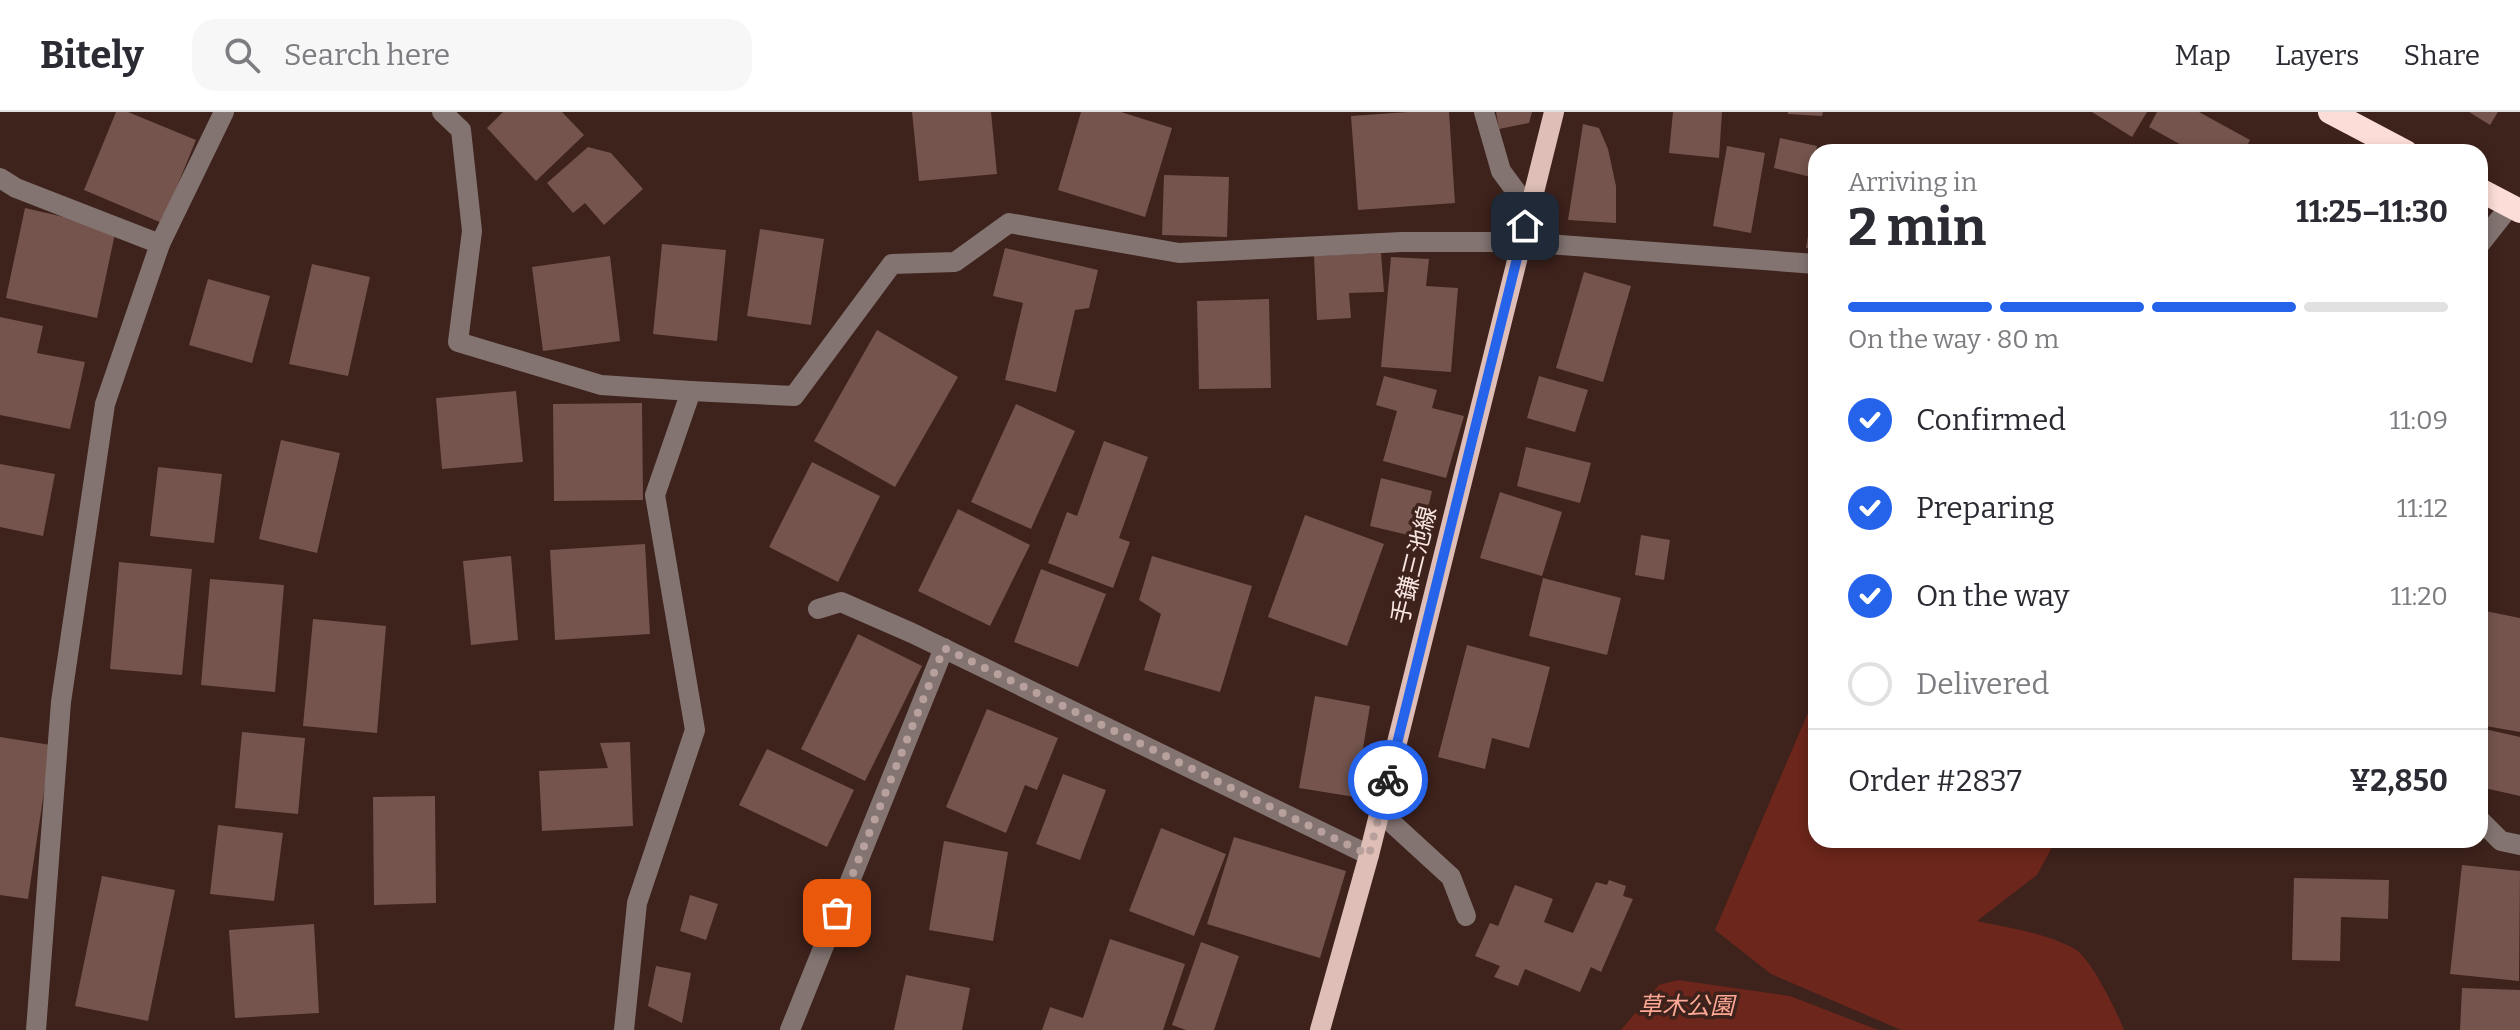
<!DOCTYPE html>
<meta charset="utf-8">
<style>
body{margin:0;font-family:Bitter,"Noto Sans JP",serif;background:#f7f7f7;color:#2b2b33;height:100vh;display:flex;flex-direction:column;font-size:30px;white-space:nowrap}
*{box-sizing:border-box;margin:0}
p{font-size:26px;color:#7c7c81}
.icon{flex:none;width:44px;height:44px;fill:none;stroke:currentColor;stroke-width:2;stroke-linecap:round;stroke-linejoin:round}
.map{position:relative;flex:1;overflow:hidden}
.details{position:absolute;left:1808px;top:32px;width:680px;height:704px;display:flex;flex-direction:column;background:#fff;border-radius:24px;box-shadow:0 4px 12px #0003}
.details>*{flex:none}
.pin{position:absolute;display:grid;place-items:center;width:68px;height:68px;color:#fff;margin:-34px;border-radius:16px;box-shadow:0 4px 12px #0006}
.courier{position:absolute;display:grid;place-items:center;width:80px;height:80px;margin:-40px;border:6px solid #2563eb;border-radius:50%;background:#fff;color:#222;box-shadow:0 2px 10px #0007}
.summary em{font-style:normal;font-weight:700}
.summary div{display:flex;flex-direction:column-reverse}
.summary{display:flex;align-items:center;justify-content:space-between;height:136px;padding:0 40px}
h1{font-size:52px;font-weight:700;line-height:60px}
.bar{display:grid;grid-template-columns:repeat(4,1fr);gap:12px 8px;align-content:center;height:96px;padding:0 40px}
.bar i{height:10px;border-radius:6px;background:#e1e1e2}
.bar .active{background:#2563eb}
.bar p{grid-column:span 4}
.line{display:flex;align-items:center;gap:20px;padding:0 40px;border-top:2px solid #e1e1e2}
.line div{flex:1}
ol{padding:0 40px;list-style:none}
li{display:flex;align-items:center;gap:24px;height:88px}
li p{margin-inline-start:auto}
li .icon{padding:8px;border-radius:50%;background:#2563eb;color:#fff;stroke-width:4}
li:last-child{color:#7c7c81}
li i{width:44px;height:44px;border:4px solid #e1e1e2;border-radius:50%}
header{display:flex;align-items:center;gap:48px;box-sizing:border-box;height:112px;padding:0 40px;background:#fff;border-bottom:2px solid #e1e1e2}
header strong{font-size:38px}
nav{display:flex;gap:44px;margin-inline-start:auto;font-size:28px}
.search{width:560px;height:72px;background:#f7f7f7;display:flex;align-items:center;gap:20px;box-sizing:border-box;padding:0 28px;border-radius:24px;color:#7c7c81;font-size:30px}
.map>svg:first-child{display:block}
.green{fill:#6c261b}
.building{fill:#74544d}
.lines{fill:none;stroke-linecap:round;stroke-linejoin:round}
.minor{stroke:#837471;stroke-width:20}
.major{stroke:#debeb7;stroke-width:20}
.highway{stroke:#fcddd7;stroke-width:24}
.done{stroke:#b8a19d;stroke-width:8;stroke-dasharray:0 14.4}
.route{stroke:#2563eb;stroke-width:10}
.labels{text-anchor:middle;dominant-baseline:central;stroke-width:7;stroke-linejoin:round;paint-order:stroke}
.street-label{font-size:24px;fill:#f9e6e2;stroke:#3e221c}
.park-label{font-size:24px;font-style:italic;fill:#fea896;stroke:#3e221c}
</style>
<header>
<strong>Bitely</strong>
<div class="search"><svg class="icon" aria-label="search" viewBox="0 0 24 24"><circle cx="10" cy="10" r="6"/><path d="M15 15l6 6"/></svg>Search here</div>
<nav><a>Map</a><a>Layers</a><a>Share</a></nav>
</header>
<div class="map">
<svg width="2520" height="918" viewBox="0 0 2520 918">
<rect width="100%" height="100%" fill="#3e221c"/>
<g class="green">
<path d="M1816,582V728H2056L2037,763L1977,809C2010,816 2046,821 2075,837C2091,846 2117,900 2124,918H1901L1771,862L1715,818Z"/>
<path d="M1678,868L1790,884L1878,918H1621L1659,873Z"/>
</g>
<g class="building">
<path d="M116,0H128L196,28L162,111L84,78Z"/>
<path d="M503,0H562L584,23L536,69L487,16Z"/>
<path d="M912,0H991L997,62L919,69Z"/>
<path d="M1081,0H1121L1172,16L1145,105L1058,78Z"/>
<path d="M1408,0H1449L1455,91L1358,98L1351,4Z"/>
<path d="M1496,0H1532L1529,11L1499,17Z"/>
<path d="M1673,0H1722L1719,46L1669,41Z"/>
<path d="M1788,0H1823L1822,4L1788,2Z"/>
<path d="M2092,0H2147L2132,25Z"/>
<path d="M2157,0H2199L2250,28L2244,40H2194L2149,15Z"/>
<path d="M2469,0H2498L2490,13Z"/>
<path d="M1583,12L1599,16L1608,37L1616,74V111L1568,108Z"/>
<path d="M1780,26L1817,34L1811,65L1774,56Z"/>
<path d="M1727,34L1765,41L1751,121L1713,114Z"/>
<path d="M588,35L611,41L643,77L604,113L585,91L573,101L547,71Z"/>
<path d="M1164,63L1229,65L1227,125L1162,123Z"/>
<path d="M1814,89H1816V137L1806,136Z"/>
<path d="M25,96L116,117L97,206L6,186Z"/>
<path d="M760,117L824,127L811,213L747,204Z"/>
<path d="M662,132L726,138L717,229L653,222Z"/>
<path d="M1005,136L1098,158L1089,196L1075,198L1056,280L1005,268L1023,191L993,184Z"/>
<path d="M1381,141L1384,180L1349,181L1351,206L1317,208L1314,144Z"/>
<path d="M610,144L620,229L543,239L532,155Z"/>
<path d="M1391,145L1429,147L1426,174L1458,176L1451,260L1381,255Z"/>
<path d="M312,152L370,165L348,264L289,252Z"/>
<path d="M1584,160L1631,174L1603,270L1556,256Z"/>
<path d="M208,167L270,184L252,251L189,233Z"/>
<path d="M1269,187L1271,276L1199,277L1197,189Z"/>
<path d="M0,205L43,214L37,241L85,250L70,317L0,303Z"/>
<path d="M877,218L958,265L895,375L814,329Z"/>
<path d="M1384,264L1437,278L1432,296L1464,304L1446,366L1383,349L1397,299L1376,293Z"/>
<path d="M1539,264L1588,278L1575,320L1527,306Z"/>
<path d="M516,279L523,350L442,357L436,286Z"/>
<path d="M642,291L643,388L554,389L553,292Z"/>
<path d="M1016,292L1075,319L1031,417L971,390Z"/>
<path d="M281,328L340,341L317,441L259,427Z"/>
<path d="M1104,329L1148,345L1119,426L1130,430L1113,476L1048,451L1067,400L1077,404Z"/>
<path d="M1526,335L1591,351L1580,391L1517,374Z"/>
<path d="M812,350L880,384L838,470L769,435Z"/>
<path d="M0,352L55,362L43,424L0,415Z"/>
<path d="M158,355L222,362L214,431L150,424Z"/>
<path d="M1381,366L1432,379L1421,426L1370,414Z"/>
<path d="M1500,380L1562,400L1542,464L1480,446Z"/>
<path d="M958,397L1030,433L990,514L918,479Z"/>
<path d="M1305,403L1384,432L1347,534L1268,505Z"/>
<path d="M1641,423L1670,428L1664,468L1635,463Z"/>
<path d="M645,432L650,522L555,528L550,438Z"/>
<path d="M511,444L518,528L471,533L463,449Z"/>
<path d="M1152,444L1252,474L1220,580L1144,558L1161,502L1139,488Z"/>
<path d="M119,450L192,457L182,563L110,557Z"/>
<path d="M1041,457L1106,482L1078,555L1014,530Z"/>
<path d="M1543,466L1621,486L1607,543L1529,524Z"/>
<path d="M210,467L284,473L275,580L201,573Z"/>
<path d="M2485,499L2520,506V620L2480,613V527Z"/>
<path d="M313,507L386,514L377,621L303,614Z"/>
<path d="M858,522L922,554L865,669L801,637Z"/>
<path d="M1467,533L1550,555L1529,636L1492,626L1485,657L1438,645Z"/>
<path d="M1315,584L1370,594L1355,685L1299,676Z"/>
<path d="M987,597L1058,626L1037,678L1025,673L1006,721L946,695Z"/>
<path d="M2480,616L2520,625V684L2480,675Z"/>
<path d="M242,620L305,626L298,702L235,696Z"/>
<path d="M0,625L51,633L28,787L0,783Z"/>
<path d="M630,630L633,714L542,719L539,659L608,656L600,631Z"/>
<path d="M767,637L854,678L827,735L739,693Z"/>
<path d="M1063,662L1106,678L1080,748L1036,732Z"/>
<path d="M435,684L436,791L374,793L373,685Z"/>
<path d="M218,713L283,721L274,789L210,782Z"/>
<path d="M1161,716L1226,742L1194,824L1129,799Z"/>
<path d="M1234,725L1346,759L1320,846L1207,812Z"/>
<path d="M944,729L1008,740L993,829L929,818Z"/>
<path d="M2462,753L2520,759L2519,869L2450,862Z"/>
<path d="M102,764L175,778L148,909L75,894Z"/>
<path d="M2294,766L2389,768L2388,807L2341,805L2340,849L2292,848Z"/>
<path d="M1609,768L1626,774L1623,784L1633,787L1601,860L1591,855L1580,880L1525,857L1518,874L1494,865L1500,854L1475,844L1490,811L1498,814L1515,773L1553,787L1544,810L1573,821L1596,770L1607,773Z"/>
<path d="M690,783L718,792L706,828L680,819Z"/>
<path d="M314,812L319,901L235,906L229,818Z"/>
<path d="M1110,827L1185,852L1163,918H1042L1050,895L1083,906Z"/>
<path d="M1201,830L1239,844L1214,918H1186L1172,913Z"/>
<path d="M656,854L691,861L682,911L648,894Z"/>
<path d="M906,863L970,876L962,918H894Z"/>
<path d="M2462,876L2520,878V918H2460Z"/>
</g>
<g class="lines">
<g class="minor">
<path d="M442,0L461,18L472,119L458,230L601,273L691,279L655,383L695,618L637,791L624,918"/>
<path d="M1484,0L1501,59L1529,97"/>
<path d="M0,66L16,76L160,132"/>
<path d="M2480,132L2510,94"/>
<path d="M691,279L794,284L892,152L955,150L1009,111L1179,141L1402,130H1521L1816,152"/>
<path d="M818,497L841,490L912,521L1369,743"/>
<path d="M1380,700L1451,765L1466,804"/>
<path d="M2480,708L2501,729L2520,733"/>
<path d="M36,918L61,590L105,292L160,132L224,0"/>
<path d="M790,918L944,536"/>
</g>
<path class="major" d="M1320,918L1369,743L1554,0"/>
<g class="highway">
<path d="M2330,0L2406,40"/>
<path d="M2480,78L2520,99"/>
</g>
</g>
<g class="lines">
<path class="done" d="M837,801L944,536L1369,743L1388,668"/>
<path class="route" d="M1388,668L1525,114"/>
</g>
<g class="labels">
<g class="street-label">
<text transform="translate(1414 453) rotate(-76)">手鎌三池線</text>
</g>
<g class="park-label">
<text x="1686" y="894">草木公園</text>
</g>
</g>
</svg>
<div class="pin" style="left:837px;top:801px;background:#ea580c"><svg class="icon" aria-label="bag" viewBox="0 0 24 24"><path d="M5 8h14l-1 12H6zM9 8a3 3 0 0 1 6 0"/></svg></div>
<div class="pin" style="left:1525px;top:114px;background:#1f2937"><svg class="icon" aria-label="home" viewBox="0 0 24 24"><path d="M3 11l9-7 9 7M6 9v11h12V9"/></svg></div>
<div class="courier" style="left:1388px;top:668px"><svg class="icon" aria-label="bike" viewBox="0 0 24 24"><circle cx="6" cy="16" r="4"/><circle cx="18" cy="16" r="4"/><path d="M6 16l4-8h5l3 8M10 8l3 8H6M13 5h3"/></svg></div>
<section class="details">
<div class="summary"><div><h1>2 min</h1><p>Arriving in</p></div><em>11:25–11:30</em></div>
<div class="bar"><i class="active"></i><i class="active"></i><i class="active"></i><i></i><p>On the way · 80 m</p></div>
<ol>
<li><svg class="icon" aria-label="check" viewBox="0 0 24 24"><path d="M5 12l5 5 9-10"/></svg>Confirmed<p>11:09</p></li>
<li><svg class="icon" aria-label="check" viewBox="0 0 24 24"><path d="M5 12l5 5 9-10"/></svg>Preparing<p>11:12</p></li>
<li><svg class="icon" aria-label="check" viewBox="0 0 24 24"><path d="M5 12l5 5 9-10"/></svg>On the way<p>11:20</p></li>
<li><i></i>Delivered</li>
</ol>
<div class="line" style="height:104px"><div>Order #2837</div><b>¥2,850</b></div>
</section>
</div>
